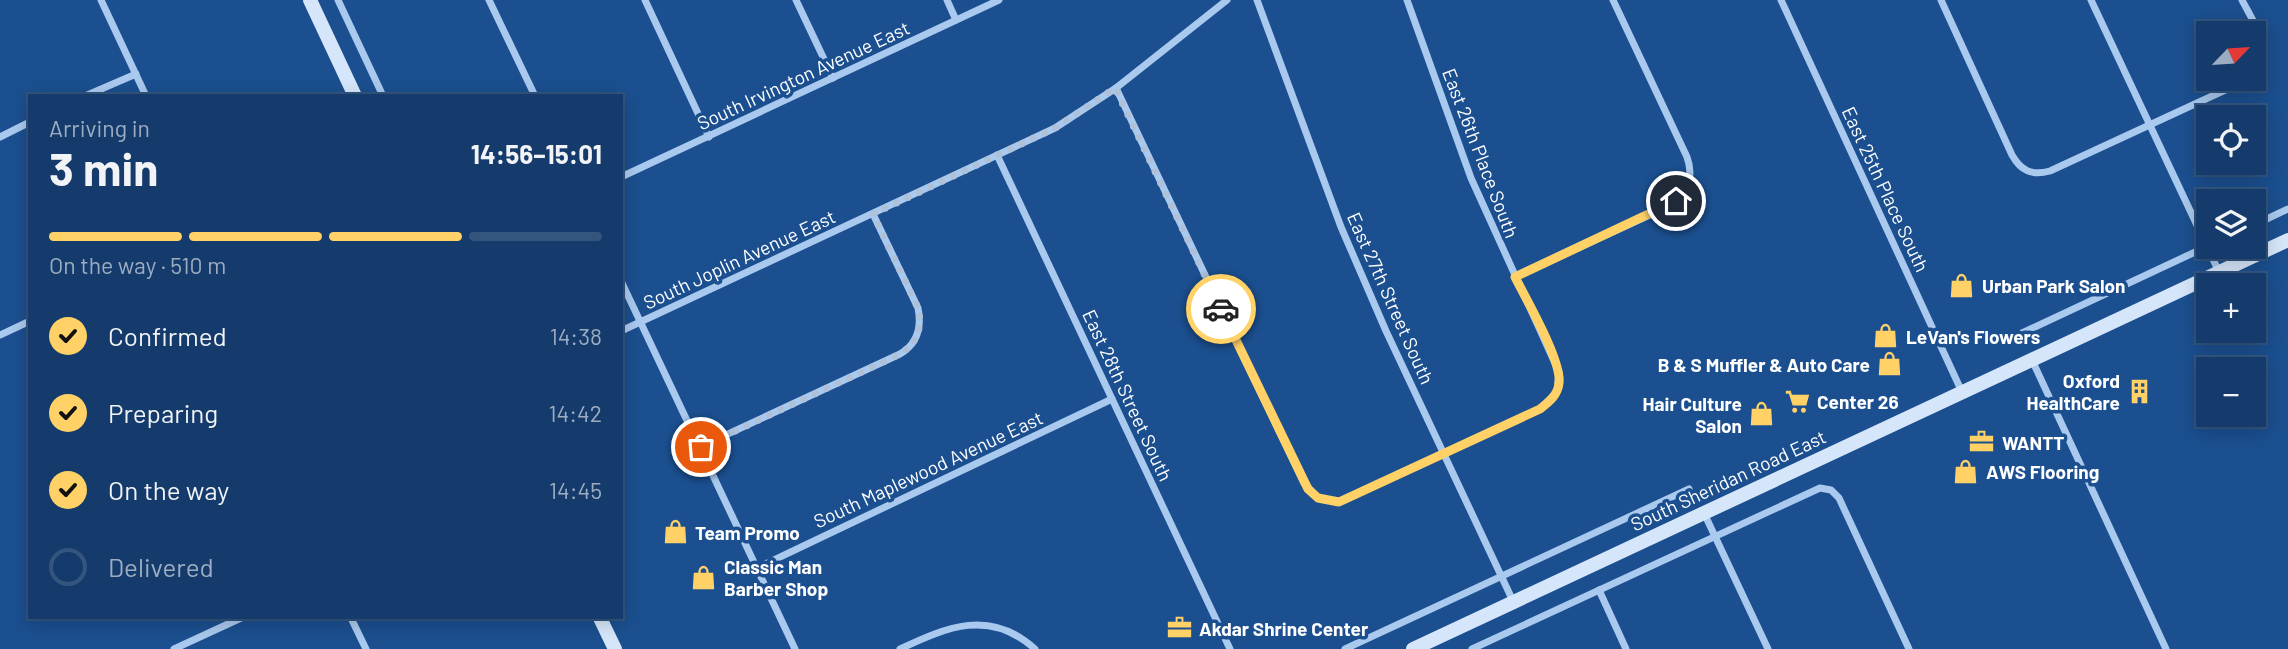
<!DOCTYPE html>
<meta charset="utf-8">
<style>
body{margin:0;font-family:Barlow,sans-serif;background:#1d4271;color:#f1f3f6;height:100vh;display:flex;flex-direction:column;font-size:26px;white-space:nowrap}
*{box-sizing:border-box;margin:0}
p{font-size:23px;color:#9dadc1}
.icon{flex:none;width:38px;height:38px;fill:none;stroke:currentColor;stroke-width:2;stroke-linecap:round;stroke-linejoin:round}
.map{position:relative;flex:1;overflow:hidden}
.details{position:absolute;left:28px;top:94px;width:595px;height:525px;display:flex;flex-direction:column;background:#143b6b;border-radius:0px;box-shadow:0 4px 18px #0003,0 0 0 2px #33557e}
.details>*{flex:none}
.needle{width:46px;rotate:65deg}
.controls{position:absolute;left:2196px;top:21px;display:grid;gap:14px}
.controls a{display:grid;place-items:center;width:70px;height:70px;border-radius:0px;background:#143b6b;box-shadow:0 4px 18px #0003,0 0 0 2px #33557e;font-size:35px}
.pin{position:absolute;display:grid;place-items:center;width:60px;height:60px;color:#fff;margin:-30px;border:4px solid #fff;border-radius:50%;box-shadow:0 2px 7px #0007}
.courier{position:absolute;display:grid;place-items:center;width:70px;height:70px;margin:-35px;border:5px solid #ffd166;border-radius:50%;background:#fff;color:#222;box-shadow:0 2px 9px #0007}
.head em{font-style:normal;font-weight:700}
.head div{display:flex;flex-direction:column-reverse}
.head{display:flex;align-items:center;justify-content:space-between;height:119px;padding:0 21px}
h1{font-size:46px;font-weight:700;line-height:52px}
.bar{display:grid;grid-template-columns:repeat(4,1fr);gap:10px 7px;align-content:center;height:84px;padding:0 21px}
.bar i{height:9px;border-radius:5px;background:#33557e}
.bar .active{background:#ffd166}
.bar p{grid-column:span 4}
ol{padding:0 21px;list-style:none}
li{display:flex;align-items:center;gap:21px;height:77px}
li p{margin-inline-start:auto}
li .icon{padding:7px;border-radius:50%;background:#ffd166;color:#111;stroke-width:4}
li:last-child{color:#9dadc1}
li i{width:38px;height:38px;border:4px solid #33557e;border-radius:50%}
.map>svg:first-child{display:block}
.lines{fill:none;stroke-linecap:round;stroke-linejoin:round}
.street{stroke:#a9c9ee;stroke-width:7}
.secondary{stroke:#d6e6fa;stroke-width:14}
.done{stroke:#afc1d8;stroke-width:7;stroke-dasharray:0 12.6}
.route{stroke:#ffd166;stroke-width:9}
.labels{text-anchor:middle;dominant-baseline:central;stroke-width:7;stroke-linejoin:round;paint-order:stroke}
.street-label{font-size:19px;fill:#fff;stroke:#1b4f8f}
.poi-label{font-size:19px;font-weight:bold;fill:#fff;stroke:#1b4f8f;text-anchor:start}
</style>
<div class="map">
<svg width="2288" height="649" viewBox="0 0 2288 649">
<rect width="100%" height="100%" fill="#1b4f8f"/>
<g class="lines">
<g class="street">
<path d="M101,0L146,96"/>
<path d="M338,0L383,96"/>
<path d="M489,0L535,96"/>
<path d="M645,0L709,137"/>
<path d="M796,0L833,78"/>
<path d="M947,0L956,20"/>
<path d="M1257,0L1341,227L1386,331L1513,601"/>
<path d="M1781,0L1962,392"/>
<path d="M1941,0L2012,155C2021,171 2032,176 2050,171L2249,79"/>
<path d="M2091,0L2219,272"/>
<path d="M2242,0C2253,22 2278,56 2254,76"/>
<path d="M1116,88L1304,483L1318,498L1339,502L1540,409L1557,392L1559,372L1471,178L1407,0"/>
<path d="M85,96L136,74"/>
<path d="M0,137L30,122"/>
<path d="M997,155L1230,649"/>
<path d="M621,177L999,0"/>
<path d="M2254,225L2288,209"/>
<path d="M1515,277L1667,207C1686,195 1695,179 1687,157L1613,0"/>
<path d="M621,281L795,649"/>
<path d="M621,331L1055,128L1116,88L1227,0"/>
<path d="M2022,333L2208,246"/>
<path d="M0,335L30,321"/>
<path d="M2032,360L2166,649"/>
<path d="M700,447L900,354C917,344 922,328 918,308L873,214"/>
<path d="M1704,513L1768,649"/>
<path d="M757,568L1112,399"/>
<path d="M1599,590L1626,649"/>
<path d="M351,618L366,649"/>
<path d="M174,649L241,618"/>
<path d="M900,649C947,627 990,608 1035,649"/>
<path d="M1345,649L1689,489"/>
<path d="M1472,649L1820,488L1831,490L1839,498L1909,649"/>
</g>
<g class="secondary">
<path d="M310,0L355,96"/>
<path d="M600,618L615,649"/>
<path d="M1413,649L2288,240"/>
</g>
</g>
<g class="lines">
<path class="done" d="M701,447L900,354C917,343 923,328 918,308L873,214L1055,128L1115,88L1221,309"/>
<path class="route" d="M1221,309L1308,489L1318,498L1339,502L1540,409C1549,402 1558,395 1559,383C1562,361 1526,299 1515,277L1676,201"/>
</g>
<defs>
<symbol id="shop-bare" viewBox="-9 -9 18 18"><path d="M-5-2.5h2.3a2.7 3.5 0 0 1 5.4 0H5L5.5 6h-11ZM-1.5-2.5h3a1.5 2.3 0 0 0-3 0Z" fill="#ffd166" stroke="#1b4f8f" stroke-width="2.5" paint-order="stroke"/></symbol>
<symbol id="building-bare" viewBox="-9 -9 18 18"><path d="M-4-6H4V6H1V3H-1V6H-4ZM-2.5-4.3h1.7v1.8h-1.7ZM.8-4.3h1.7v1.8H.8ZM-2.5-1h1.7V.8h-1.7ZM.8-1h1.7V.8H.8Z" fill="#ffd166" stroke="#1b4f8f" stroke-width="2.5" paint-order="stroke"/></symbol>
<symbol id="supermarket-bare" viewBox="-9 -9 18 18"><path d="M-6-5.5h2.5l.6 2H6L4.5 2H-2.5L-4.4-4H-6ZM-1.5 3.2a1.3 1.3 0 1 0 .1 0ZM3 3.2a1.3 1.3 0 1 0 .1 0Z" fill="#ffd166" stroke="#1b4f8f" stroke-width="2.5" paint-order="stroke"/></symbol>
<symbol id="office-bare" viewBox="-9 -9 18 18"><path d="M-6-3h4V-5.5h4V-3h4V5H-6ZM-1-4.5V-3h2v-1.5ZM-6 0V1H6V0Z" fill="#ffd166" stroke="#1b4f8f" stroke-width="2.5" paint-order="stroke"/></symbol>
</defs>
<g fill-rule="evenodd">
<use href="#shop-bare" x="1944" y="268" width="35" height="35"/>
<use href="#shop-bare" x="1868" y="318" width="35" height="35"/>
<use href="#shop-bare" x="1872" y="346" width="35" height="35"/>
<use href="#building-bare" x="2122" y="374" width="35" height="35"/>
<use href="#supermarket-bare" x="1780" y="384" width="35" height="35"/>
<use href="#shop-bare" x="1744" y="396" width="35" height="35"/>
<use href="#office-bare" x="1964" y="424" width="35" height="35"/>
<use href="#shop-bare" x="1948" y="454" width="35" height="35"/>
<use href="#shop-bare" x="658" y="514" width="35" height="35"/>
<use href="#shop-bare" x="686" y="560" width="35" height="35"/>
<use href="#office-bare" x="1162" y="610" width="35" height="35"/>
</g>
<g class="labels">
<g class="street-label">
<text transform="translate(803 75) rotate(-25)">South Irvington Avenue East</text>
<text transform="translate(1481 153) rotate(69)">East 26th Place South</text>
<text transform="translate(1886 189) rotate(65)">East 25th Place South</text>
<text transform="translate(739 259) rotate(-25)">South Joplin Avenue East</text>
<text transform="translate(1391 298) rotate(66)">East 27th Street South</text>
<text transform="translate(1128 395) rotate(65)">East 28th Street South</text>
<text transform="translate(928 469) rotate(-25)">South Maplewood Avenue East</text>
<text transform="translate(1728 480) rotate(-25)">South Sheridan Road East</text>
</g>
<g class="poi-label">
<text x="1982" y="285">Urban Park Salon</text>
<text x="1906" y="336">LeVan's Flowers</text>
<text x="1870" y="364" text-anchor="end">B &amp; S Muffler &amp; Auto Care</text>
<text x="2120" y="380" text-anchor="end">Oxford<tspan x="2120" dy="22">HealthCare</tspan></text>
<text x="1817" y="401">Center 26</text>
<text x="1742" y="403" text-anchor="end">Hair Culture<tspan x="1742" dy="22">Salon</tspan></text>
<text x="2002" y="442">WANTT</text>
<text x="1986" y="471">AWS Flooring</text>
<text x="695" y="532">Team Promo</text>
<text x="724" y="566">Classic Man<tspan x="724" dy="22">Barber Shop</tspan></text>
<text x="1199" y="628">Akdar Shrine Center</text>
</g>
</g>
</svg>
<div class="controls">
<a><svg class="needle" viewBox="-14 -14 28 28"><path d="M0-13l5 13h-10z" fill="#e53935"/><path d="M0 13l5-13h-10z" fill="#9dadc1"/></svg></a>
<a><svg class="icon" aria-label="locate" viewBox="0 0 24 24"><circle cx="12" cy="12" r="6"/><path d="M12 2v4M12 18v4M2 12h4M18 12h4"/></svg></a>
<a><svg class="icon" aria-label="layers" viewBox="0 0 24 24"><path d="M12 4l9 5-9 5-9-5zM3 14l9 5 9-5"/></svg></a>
<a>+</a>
<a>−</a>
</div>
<div class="pin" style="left:701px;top:447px;background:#ea580c"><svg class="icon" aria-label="bag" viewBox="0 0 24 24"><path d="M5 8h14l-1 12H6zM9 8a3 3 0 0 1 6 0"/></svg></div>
<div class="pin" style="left:1676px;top:201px;background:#1f2937"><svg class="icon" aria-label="home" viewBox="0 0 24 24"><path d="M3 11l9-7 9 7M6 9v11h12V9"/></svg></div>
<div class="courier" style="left:1221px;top:309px"><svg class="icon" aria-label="car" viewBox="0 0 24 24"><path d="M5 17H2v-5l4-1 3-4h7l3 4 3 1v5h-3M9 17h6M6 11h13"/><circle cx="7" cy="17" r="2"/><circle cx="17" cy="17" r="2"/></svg></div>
<section class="details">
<div class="head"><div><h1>3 min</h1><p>Arriving in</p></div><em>14:56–15:01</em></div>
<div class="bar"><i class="active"></i><i class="active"></i><i class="active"></i><i></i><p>On the way · 510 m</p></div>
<ol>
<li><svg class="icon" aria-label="check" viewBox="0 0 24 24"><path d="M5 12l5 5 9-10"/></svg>Confirmed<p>14:38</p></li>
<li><svg class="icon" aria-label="check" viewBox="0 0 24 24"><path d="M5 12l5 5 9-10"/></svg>Preparing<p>14:42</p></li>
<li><svg class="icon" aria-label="check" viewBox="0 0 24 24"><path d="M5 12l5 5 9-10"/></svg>On the way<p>14:45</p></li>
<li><i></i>Delivered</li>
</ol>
</section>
</div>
